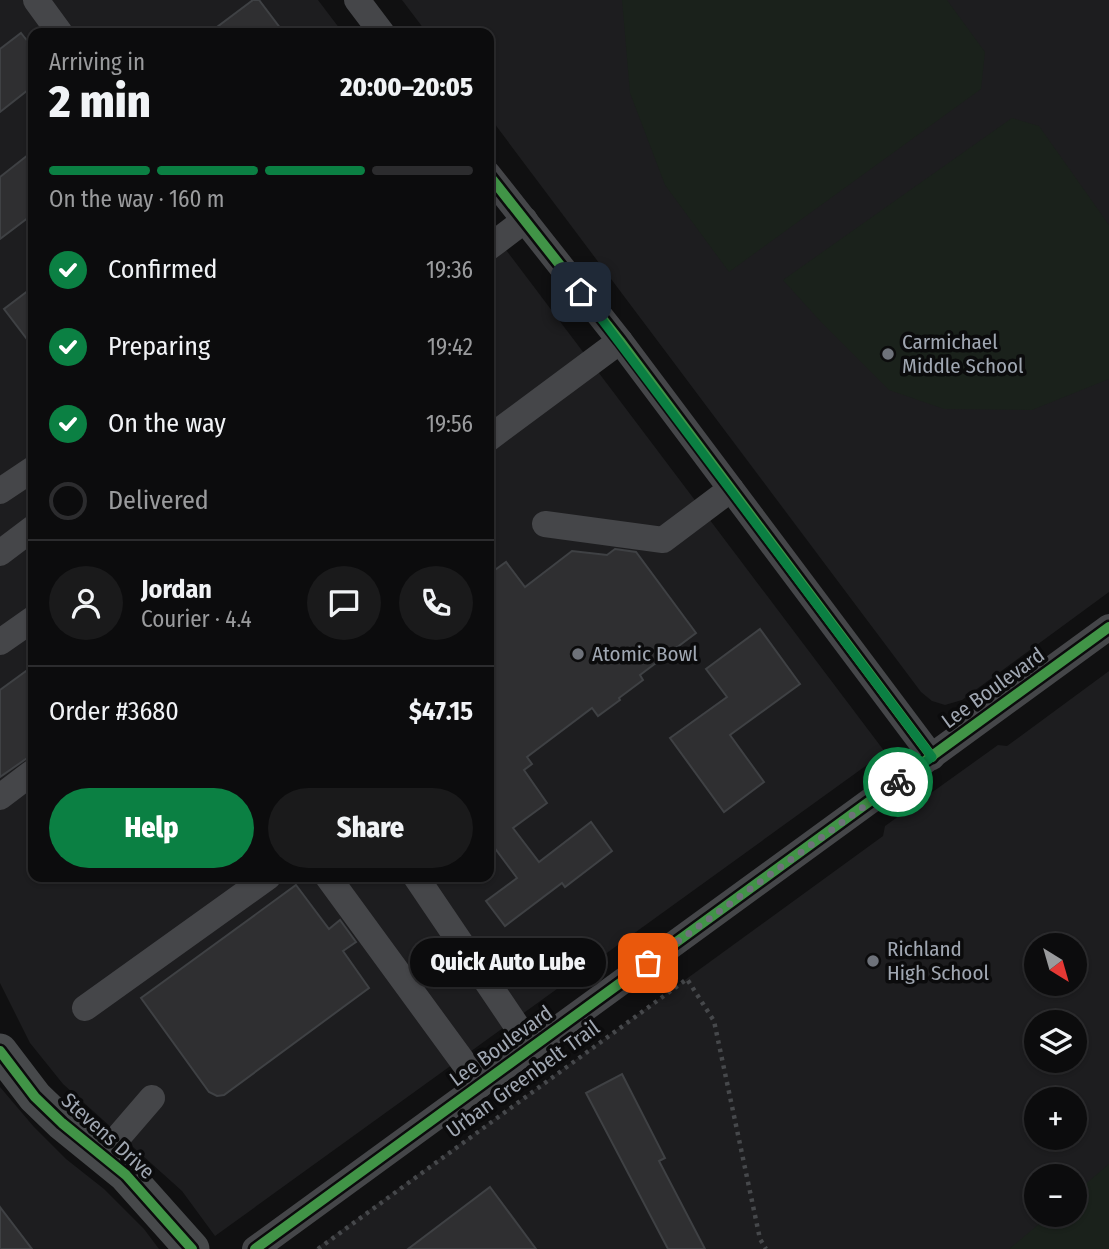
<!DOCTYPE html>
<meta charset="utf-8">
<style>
body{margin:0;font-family:"Fira Sans Condensed",sans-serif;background:#1a1a1b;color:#f1f3f6;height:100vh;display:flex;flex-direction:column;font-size:26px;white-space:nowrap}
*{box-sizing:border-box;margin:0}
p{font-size:23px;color:#9a9b9d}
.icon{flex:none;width:38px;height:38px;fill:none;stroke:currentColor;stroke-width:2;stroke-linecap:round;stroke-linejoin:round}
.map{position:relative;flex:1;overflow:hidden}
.panel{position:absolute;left:28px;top:28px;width:466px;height:854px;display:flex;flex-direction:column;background:#0c0c0d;border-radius:14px;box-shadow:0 2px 5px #0004,0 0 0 2px #2c2c2e}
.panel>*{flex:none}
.needle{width:46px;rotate:143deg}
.fabs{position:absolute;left:1024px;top:933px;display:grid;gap:14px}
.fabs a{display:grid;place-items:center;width:63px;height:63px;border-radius:50%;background:#0c0c0d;box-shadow:0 2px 5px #0004,0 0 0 2px #2c2c2e;font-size:35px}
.pin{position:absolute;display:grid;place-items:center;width:60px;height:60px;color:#fff;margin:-30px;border-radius:14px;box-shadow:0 4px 10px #0006}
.courier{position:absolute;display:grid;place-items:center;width:70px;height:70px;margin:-35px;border:5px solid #0b8043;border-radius:50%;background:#fff;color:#222;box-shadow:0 2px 9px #0007}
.bubble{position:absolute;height:49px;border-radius:24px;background:#0c0c0d;box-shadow:0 2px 5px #0004,0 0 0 2px #2c2c2e;font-size:23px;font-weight:800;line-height:49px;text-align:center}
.overview em{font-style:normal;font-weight:800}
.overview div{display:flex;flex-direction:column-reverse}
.overview{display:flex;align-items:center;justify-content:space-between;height:119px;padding:0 21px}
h1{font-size:46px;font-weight:800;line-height:52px}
.bar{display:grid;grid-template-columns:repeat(4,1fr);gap:10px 7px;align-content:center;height:84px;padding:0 21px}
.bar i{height:9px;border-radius:5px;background:#2c2c2e}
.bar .current{background:#0b8043}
.bar p{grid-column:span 4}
.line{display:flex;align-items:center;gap:18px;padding:0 21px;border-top:2px solid #2c2c2e}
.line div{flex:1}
.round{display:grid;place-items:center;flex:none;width:74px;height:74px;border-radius:37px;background:#1a1a1b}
ol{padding:0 21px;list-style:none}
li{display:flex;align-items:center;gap:21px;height:77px}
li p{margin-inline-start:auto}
li .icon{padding:7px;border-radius:50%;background:#0b8043;color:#fff;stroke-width:4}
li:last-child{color:#9a9b9d}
li i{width:38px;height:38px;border:4px solid #2c2c2e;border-radius:50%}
.cta{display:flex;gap:14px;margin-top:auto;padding:14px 21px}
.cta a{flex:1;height:80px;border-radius:42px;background:#0b8043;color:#fff;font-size:28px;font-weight:800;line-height:80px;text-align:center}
.cta a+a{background:#1a1a1b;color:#f1f3f6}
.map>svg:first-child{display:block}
.built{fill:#1d1d1f;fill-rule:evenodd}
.green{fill:#1a211b}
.building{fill:#2f2f31;stroke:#3f4144;stroke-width:2}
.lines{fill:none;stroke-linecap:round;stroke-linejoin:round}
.path{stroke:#46484b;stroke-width:4.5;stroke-dasharray:3.5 5;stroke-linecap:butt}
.minor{stroke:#454649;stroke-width:26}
.major{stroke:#47494b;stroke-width:35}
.cycleway-casing{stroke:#0b0b0c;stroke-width:15}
.cycleway{stroke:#419447;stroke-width:10}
.done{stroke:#6e727a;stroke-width:7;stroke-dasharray:0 12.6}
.route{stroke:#0b8043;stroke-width:9}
.poi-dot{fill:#6e727a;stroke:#0b0b0c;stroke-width:2.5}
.labels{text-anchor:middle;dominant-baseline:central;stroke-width:7;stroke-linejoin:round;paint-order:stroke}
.poi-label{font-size:21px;fill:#a0a7b2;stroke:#0b0b0c;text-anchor:start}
.street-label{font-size:21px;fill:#a0a7b2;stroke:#0b0b0c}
</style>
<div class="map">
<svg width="1109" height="1249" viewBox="0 0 1109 1249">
<rect width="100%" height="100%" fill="#101011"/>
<g class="built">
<path d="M0,0H318L343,33H33V877H488V226L885,752L215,1236L182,1191L63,1084L30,1043L0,983Z"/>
<path d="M402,0H1109V592L962,700L945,705L932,701L921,692L488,115V33H427Z"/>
<path d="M1109,671V1249H315L883,836L885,826L998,745L1007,746ZM1036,945H1074V984H1036ZM1036,1022H1074V1060H1036ZM1036,1099H1074V1138H1036ZM1036,1176H1074V1214H1036Z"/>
<path d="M0,1087L34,1127L66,1159L104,1189L144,1229L159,1249H0Z"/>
</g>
<g class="green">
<path d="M622,0H947L985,52L981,89L729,272L665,185L630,93Z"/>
<path d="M1012,118L1039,126L1109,225V379L1032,410L944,409L889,390L821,322L783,280Z"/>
<path d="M1109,1164V1249H1009L1050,1215L1074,1214L1075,1193Z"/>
</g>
<g class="building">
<path d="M253,0H259L284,33H209Z"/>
<path d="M21,33L33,48V86L0,112V49Z"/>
<path d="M33,151V214L0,239V177Z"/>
<path d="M33,287V347L4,309Z"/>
<path d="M615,549L636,552L696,633L640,675L643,680L619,698L620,700L598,716L592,708L527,757L532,764L524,770L547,803L513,828L539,862L591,822L612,851L565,887L562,883L505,926L486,901L517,878L488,839V575L506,562L525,587L572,551L607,555Z"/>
<path d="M760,629L800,684L730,735L764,782L724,812L670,738L727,697L706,669Z"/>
<path d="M33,666V754L0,777V690Z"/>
<path d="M296,885L329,929L340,920L356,942L343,951L369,988L224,1095L217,1096L209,1092L141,998Z"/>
<path d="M622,1074L665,1158L659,1161L705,1249H668L586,1093Z"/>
<path d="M490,1187L536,1249H408Z"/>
<path d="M0,1207L32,1249H0Z"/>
</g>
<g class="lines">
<path class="path" d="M318,1249L687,979L714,1021L760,1239L766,1249"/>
<g class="minor">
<path d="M36,0L60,33"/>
<path d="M357,0L382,33"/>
<path d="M488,174L620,341L932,757"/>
<path d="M488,248L525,220"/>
<path d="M488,439L620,341"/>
<path d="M0,491L33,469"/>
<path d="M545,524L663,540L731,489"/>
<path d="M0,553L33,528"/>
<path d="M0,642L33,619"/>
<path d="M0,797L33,772"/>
<path d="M328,877L480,1085"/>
<path d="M416,877L531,1047"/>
<path d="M85,1008L268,877"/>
<path d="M102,1156L152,1098"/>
<path d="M255,1249L1109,627"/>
</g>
<path class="major" d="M0,1051L35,1097L62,1123L126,1175L192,1249"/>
<defs>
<g id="cycleway">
<path d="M488,174L620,341L932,757"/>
<path d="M0,1051L35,1097L62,1123L126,1175L192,1249"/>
<path d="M255,1249L1109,627"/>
</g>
</defs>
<use href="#cycleway" class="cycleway-casing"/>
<use href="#cycleway" class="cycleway"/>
</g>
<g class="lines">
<path class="done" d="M648,963L898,782"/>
<path class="route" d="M581,292L932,757L898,782"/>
</g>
<g class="poi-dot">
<circle cx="888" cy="354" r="7"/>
<circle cx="578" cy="654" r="7"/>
<circle cx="873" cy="961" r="7"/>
</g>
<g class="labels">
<g class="poi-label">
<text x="902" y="342">Carmichael<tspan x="902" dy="24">Middle School</tspan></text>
<text x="592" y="654">Atomic Bowl</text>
<text x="887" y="949">Richland<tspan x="887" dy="24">High School</tspan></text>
</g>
<g class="street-label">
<text transform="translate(993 688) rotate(-36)">Lee Boulevard</text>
<text transform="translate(501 1046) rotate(-36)">Lee Boulevard</text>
<text transform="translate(523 1079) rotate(-36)">Urban Greenbelt Trail</text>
<text transform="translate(108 1136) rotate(42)">Stevens Drive</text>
</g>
</g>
</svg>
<div class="fabs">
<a><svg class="needle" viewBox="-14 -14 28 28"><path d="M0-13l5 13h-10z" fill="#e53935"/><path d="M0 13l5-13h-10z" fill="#9a9b9d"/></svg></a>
<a><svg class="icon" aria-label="layers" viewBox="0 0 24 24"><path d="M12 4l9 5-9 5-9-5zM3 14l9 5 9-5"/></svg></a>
<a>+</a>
<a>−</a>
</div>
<div class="pin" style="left:648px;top:963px;background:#ea580c"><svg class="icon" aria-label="bag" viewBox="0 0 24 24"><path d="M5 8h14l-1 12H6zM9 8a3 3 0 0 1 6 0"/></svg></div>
<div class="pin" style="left:581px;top:292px;background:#1f2937"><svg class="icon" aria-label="home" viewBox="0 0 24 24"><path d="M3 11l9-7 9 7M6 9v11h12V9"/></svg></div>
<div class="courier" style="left:898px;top:782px"><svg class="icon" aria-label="bike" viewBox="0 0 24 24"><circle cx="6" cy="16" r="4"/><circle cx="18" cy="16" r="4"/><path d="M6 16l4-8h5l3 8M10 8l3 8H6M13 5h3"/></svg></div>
<div class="bubble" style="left:410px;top:938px;width:196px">Quick Auto Lube</div>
<section class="panel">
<div class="overview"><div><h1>2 min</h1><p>Arriving in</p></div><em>20:00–20:05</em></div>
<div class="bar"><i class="current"></i><i class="current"></i><i class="current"></i><i></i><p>On the way · 160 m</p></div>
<ol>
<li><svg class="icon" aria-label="check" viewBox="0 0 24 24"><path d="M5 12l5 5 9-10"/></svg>Confirmed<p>19:36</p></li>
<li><svg class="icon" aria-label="check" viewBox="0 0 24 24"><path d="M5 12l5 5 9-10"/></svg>Preparing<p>19:42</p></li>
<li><svg class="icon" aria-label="check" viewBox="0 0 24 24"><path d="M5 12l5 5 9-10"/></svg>On the way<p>19:56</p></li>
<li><i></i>Delivered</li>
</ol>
<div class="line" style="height:126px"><a class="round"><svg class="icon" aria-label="person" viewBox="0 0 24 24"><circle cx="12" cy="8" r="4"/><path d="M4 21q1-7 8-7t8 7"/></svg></a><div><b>Jordan</b><p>Courier · 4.4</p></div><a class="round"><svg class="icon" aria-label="chat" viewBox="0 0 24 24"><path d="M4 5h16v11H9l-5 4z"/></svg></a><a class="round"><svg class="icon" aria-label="phone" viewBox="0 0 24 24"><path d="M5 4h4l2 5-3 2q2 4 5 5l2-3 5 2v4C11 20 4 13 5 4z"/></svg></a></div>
<div class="line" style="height:91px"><div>Order #3680</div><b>$47.15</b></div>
<div class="cta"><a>Help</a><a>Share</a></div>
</section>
</div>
